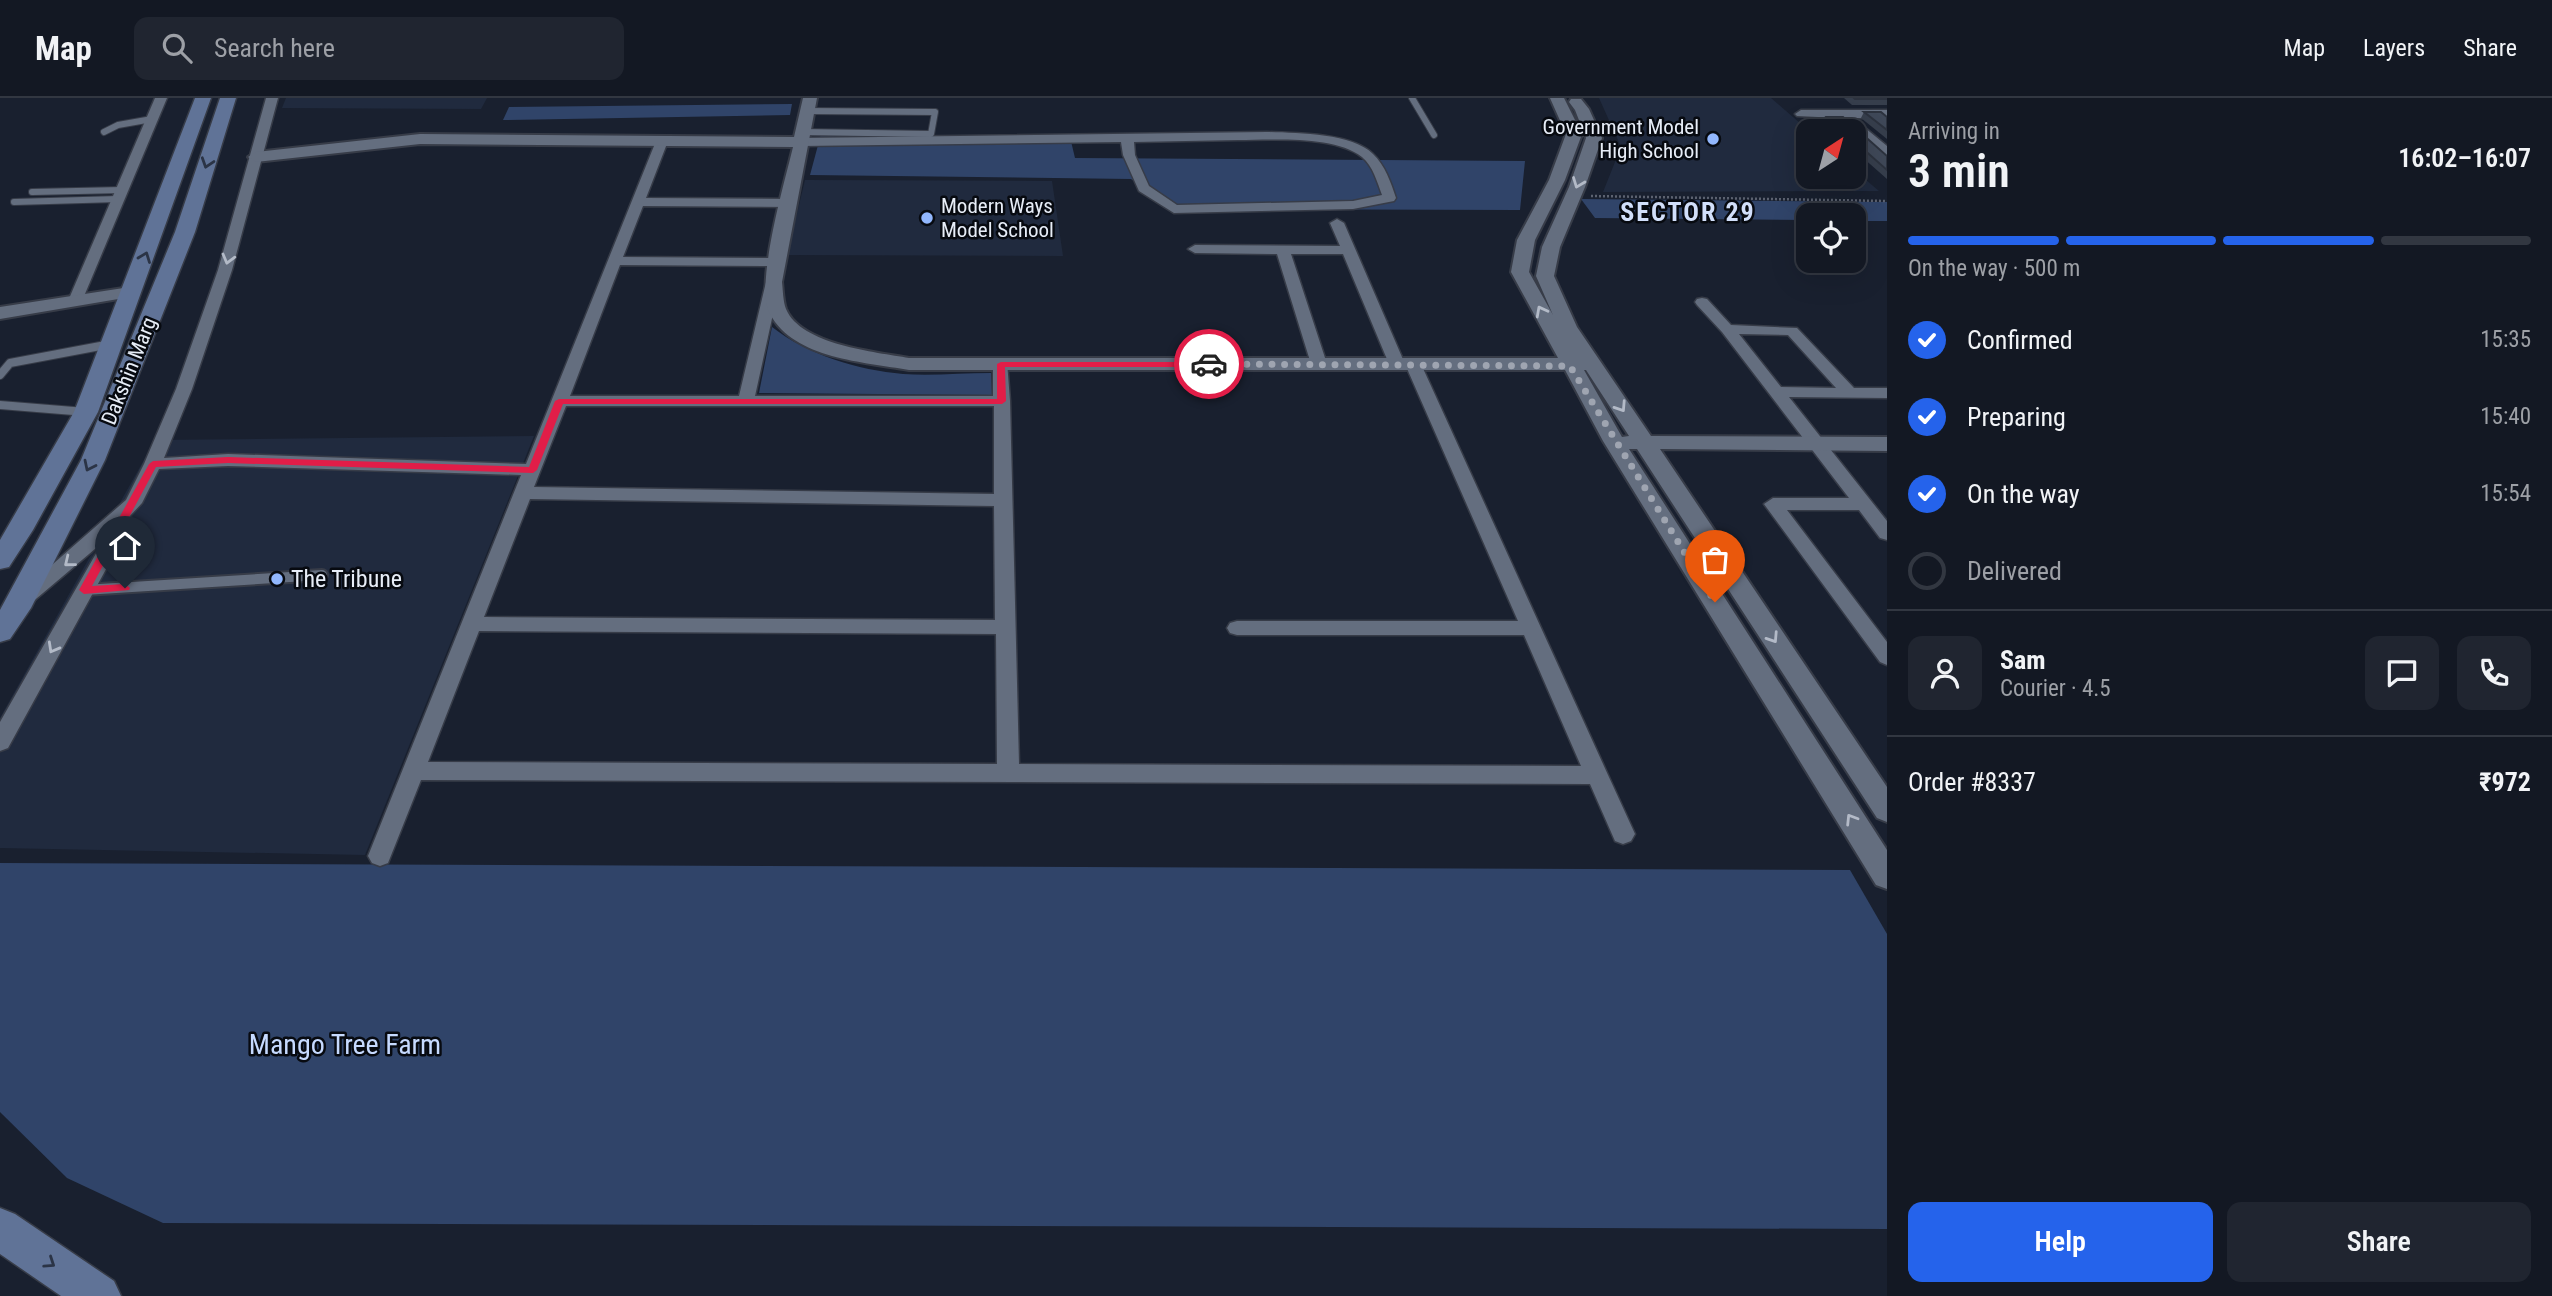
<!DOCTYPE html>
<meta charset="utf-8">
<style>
body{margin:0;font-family:"Roboto Condensed",sans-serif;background:#202530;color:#f1f3f6;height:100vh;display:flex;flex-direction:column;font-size:26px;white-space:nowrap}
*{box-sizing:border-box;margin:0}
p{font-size:23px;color:#9da0a6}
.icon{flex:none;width:38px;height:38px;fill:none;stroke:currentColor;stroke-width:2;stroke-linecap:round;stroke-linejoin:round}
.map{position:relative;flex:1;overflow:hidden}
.panel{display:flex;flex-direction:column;background:#131823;width:665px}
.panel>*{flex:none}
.needle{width:46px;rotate:36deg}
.buttons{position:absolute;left:1796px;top:21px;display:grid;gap:14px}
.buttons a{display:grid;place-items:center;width:70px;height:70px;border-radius:14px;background:#131823;box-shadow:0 7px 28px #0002,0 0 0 2px #323741;font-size:35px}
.pin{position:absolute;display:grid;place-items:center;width:60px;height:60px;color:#fff;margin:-72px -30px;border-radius:50% 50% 50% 0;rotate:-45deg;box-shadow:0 0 7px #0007}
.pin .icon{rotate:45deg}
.courier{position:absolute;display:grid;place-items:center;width:70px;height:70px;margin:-35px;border:5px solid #e11d48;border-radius:50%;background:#fff;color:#222;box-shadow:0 2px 9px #0007}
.summary em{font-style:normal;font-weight:600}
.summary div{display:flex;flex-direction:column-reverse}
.summary{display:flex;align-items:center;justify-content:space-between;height:119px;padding:0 21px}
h1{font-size:46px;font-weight:600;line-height:52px}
.bar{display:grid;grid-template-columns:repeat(4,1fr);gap:10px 7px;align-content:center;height:84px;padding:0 21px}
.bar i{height:9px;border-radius:5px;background:#323741}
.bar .current{background:#2563eb}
.bar p{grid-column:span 4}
.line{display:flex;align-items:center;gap:18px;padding:0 21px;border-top:2px solid #323741}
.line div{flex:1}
.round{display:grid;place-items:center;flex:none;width:74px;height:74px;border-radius:14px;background:#202530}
ol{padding:0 21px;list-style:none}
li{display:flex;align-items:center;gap:21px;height:77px}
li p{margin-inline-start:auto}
li .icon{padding:7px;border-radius:50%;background:#2563eb;color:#fff;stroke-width:4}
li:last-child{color:#9da0a6}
li i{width:38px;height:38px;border:4px solid #323741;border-radius:50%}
.primary-button{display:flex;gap:14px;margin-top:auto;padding:14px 21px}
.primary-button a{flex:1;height:80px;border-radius:14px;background:#2563eb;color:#fff;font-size:28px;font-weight:600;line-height:80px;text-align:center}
.primary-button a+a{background:#202530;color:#f1f3f6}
header{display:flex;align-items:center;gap:42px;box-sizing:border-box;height:98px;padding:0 35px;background:#131823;border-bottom:2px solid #323741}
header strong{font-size:33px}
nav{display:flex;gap:38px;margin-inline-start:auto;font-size:24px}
.search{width:490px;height:63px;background:#202530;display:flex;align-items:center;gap:18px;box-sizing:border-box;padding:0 24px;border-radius:14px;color:#9da0a6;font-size:26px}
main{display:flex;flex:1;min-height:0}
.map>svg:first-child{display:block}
.built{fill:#202a3e}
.green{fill:#304469}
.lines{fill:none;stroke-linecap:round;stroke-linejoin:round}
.service-far2-casing{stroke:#373c48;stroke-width:8}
.service-far1-casing{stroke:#373c48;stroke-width:10}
.service-casing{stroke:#373c48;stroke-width:14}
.minor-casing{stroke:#373c48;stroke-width:3}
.tertiary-casing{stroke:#373c48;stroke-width:4}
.secondary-casing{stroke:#373c48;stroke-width:3}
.path{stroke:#5c6270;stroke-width:2.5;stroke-dasharray:2 2;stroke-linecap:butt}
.service-far2{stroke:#646e7f;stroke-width:6}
.service-far1{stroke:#646e7f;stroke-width:8}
.service{stroke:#646e7f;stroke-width:10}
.minor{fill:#646e7f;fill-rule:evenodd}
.tertiary{fill:#646e7f;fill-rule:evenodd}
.secondary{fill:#607397;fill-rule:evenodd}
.wall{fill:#363e4c}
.building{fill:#3f4858;stroke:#2c323e;stroke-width:2}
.oneway{stroke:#2b3446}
.oneway2{stroke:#b3bac7}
.route{fill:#e11d48}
.done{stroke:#9fa5b1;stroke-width:7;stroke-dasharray:0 12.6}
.poi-dot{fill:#92b7fd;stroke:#070a10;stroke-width:2.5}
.labels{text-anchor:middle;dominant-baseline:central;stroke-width:5;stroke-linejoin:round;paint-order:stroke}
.far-poi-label{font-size:21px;fill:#e7edf7;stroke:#070a10;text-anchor:end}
.far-street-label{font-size:21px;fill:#e7edf7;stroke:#070a10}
.poi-label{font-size:24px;fill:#e7edf7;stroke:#070a10;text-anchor:start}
.far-district-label{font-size:26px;font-weight:bold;letter-spacing:2px;fill:#d1dffa;stroke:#070a10}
.near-park-label{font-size:28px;fill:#c6daff;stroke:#070a10}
</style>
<header>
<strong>Map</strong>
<div class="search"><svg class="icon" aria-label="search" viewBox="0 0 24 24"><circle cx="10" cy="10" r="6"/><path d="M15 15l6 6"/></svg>Search here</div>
<nav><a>Map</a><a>Layers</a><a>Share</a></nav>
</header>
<main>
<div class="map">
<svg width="1887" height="1198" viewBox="0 0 1887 1198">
<rect width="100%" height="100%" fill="#19202f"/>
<g class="built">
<path d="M286,0H487L481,11L282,10Z"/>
<path d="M1599,0H1771L1809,33L1808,79H1853V71L1879,93L1603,94L1621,49Z"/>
<path d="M805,82L1052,83L1063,158L787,157Z"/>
<path d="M534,338L365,757L0,750V620L155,342Z"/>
</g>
<g class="green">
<path d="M792,6L790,17L503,22L509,9Z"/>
<path d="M821,36L1070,39L1075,60L1525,63L1520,112L1174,111L1131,81L810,77Z"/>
<path d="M1581,101L1887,104V123H1853V117H1808V122L1595,120Z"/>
<path d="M772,229C808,257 858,272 903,276C932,278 962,275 991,275L992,297L759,295Z"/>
<path d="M0,765L1850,772L1887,836V1131L163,1125L67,1080L0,1014Z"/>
</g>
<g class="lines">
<defs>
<g id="service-far2">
<path d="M1412,0L1434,37"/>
<path d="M104,34L118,27L152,21"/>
<path d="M803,34L931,36L935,14L807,13"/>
<path d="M32,94L122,92"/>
<path d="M14,104L118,101"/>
</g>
<g id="service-far1">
<path d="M0,277L10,265L111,246"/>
<path d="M0,307L86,314"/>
</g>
<path id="service" d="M84,492L322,477"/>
<g id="minor">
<path d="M155,0H167L82,203L80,206H70L68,203Z"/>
<path d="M266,0H278L232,172L192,291L164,360L228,356L526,366L656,43L666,40L668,43L646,100L789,101L796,105L789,109L643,108L623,159L777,160L784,164L777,168L620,167L570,298H739L766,184L773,180L780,184L755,298H993V266L1001,261L1007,263L1010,303L1019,666L1581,668L1524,537H1237L1230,535L1227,530L1230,525L1237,523H1518L1405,266L1413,261L1421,266L1608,677L1635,736L1631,743L1623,746L1615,743L1590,686L421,682L388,765L380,768L372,765L368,758L521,377L228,368L159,371L142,405L130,418L133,422L8,650L0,653V624L102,445L30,506H16L13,501L126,402L144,366L176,291L218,172ZM566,308H994V396L534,389ZM530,401L994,408L995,522L484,519ZM479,533L996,536L997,666L428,664Z"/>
<path d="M1801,12H1887V20H1853L1887,48V58L1839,20L1797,18L1795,16Z"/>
<path d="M1267,34C1296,35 1352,35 1373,56C1385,67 1391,85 1396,100L1394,103L1353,111L1174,115L1139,93L1123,57L1121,44L801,48L795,44L801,40ZM1238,42C1271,42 1334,37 1362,59C1373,68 1377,84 1382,97L1353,103L1177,107L1149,88L1135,57L1134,44Z"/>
<path d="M1337,121L1344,125L1405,266L1403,269L1397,271L1389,266L1343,156H1291L1327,266L1319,271L1311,266L1277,156L1195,155L1188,151L1195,147L1340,148L1330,125Z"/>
<path d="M1702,200L1707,201L1731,227L1797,230L1854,290H1887V300L1789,299L1887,423V442L1880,440L1859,412H1787L1887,544V567L1880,564L1764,406L1773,400H1849L1722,234L1697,207L1695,204L1697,201ZM1739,236L1788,237L1836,290L1781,289Z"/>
</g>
<g id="tertiary">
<path d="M803,0H817L782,184C783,193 783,203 786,211C801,247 876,254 909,260H1558L1511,174L1517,142L1549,82L1566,36L1550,0H1564L1582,36L1565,82L1535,142L1529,174L1553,217L1536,178L1542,149L1569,89L1586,40L1575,12L1569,4L1571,1H1581L1589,11L1602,40L1585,89L1560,149L1554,178L1577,229L1651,338L1887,339V353L1660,351L1887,689V724L1877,720L1637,351H1629L1887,752V791L1876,787L1603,343L1565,272H909C865,264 794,261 770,216C754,188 785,83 793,49L420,46L256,64L248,59L256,54L420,36L794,39ZM1584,272H1586L1629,338L1622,339Z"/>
<path d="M130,189L136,190L139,194L136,198L0,221V209Z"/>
</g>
<g id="secondary">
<path d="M195,0H211L98,314L33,432L9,469L0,471V442L74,314Z"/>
<path d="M220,0H236L195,134L105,362L31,510L10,541L0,544V512L81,362L175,134Z"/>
<path d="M0,1110L15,1116L114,1183L121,1198H61L0,1156Z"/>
</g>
</defs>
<use href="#service-far2" class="service-far2-casing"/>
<use href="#service-far1" class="service-far1-casing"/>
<use href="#service" class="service-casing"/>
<use href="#minor" class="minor-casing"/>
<use href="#tertiary" class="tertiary-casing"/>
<use href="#secondary" class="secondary-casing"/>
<path class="path" d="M1591,98L1887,103"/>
<use href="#service-far2" class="service-far2"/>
<use href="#service-far1" class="service-far1"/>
<use href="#service" class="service"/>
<use href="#minor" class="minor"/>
<use href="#tertiary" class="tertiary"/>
<use href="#secondary" class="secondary"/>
</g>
<g class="wall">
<path d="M1844,0H1887V7H1852Z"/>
<path d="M1864,14L1887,19V41L1861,20Z"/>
<path d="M1827,19H1843L1887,58V81L1853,51V33H1833L1824,25Z"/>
</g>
<g class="building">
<path d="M1854,0H1887V1H1855Z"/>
<path d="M1864,14H1881L1887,19V32Z"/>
<path d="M1827,19H1843L1887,58V72L1853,42V33H1843Z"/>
</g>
<defs><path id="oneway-chevron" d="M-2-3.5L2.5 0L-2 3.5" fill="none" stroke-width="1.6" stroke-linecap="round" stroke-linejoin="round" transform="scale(1.75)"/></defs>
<g class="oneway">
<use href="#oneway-chevron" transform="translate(207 65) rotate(108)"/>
<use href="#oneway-chevron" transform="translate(145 159) rotate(-69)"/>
<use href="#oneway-chevron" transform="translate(89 368) rotate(116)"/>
<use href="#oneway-chevron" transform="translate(50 1165) rotate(34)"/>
</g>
<g class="oneway2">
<use href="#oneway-chevron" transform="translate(1578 85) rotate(111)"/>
<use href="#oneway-chevron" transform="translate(228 161) rotate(105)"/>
<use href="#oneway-chevron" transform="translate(1541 213) rotate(-118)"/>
<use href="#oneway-chevron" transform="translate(1621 309) rotate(57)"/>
<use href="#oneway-chevron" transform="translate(69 464) rotate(141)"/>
<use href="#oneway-chevron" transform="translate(1773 540) rotate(57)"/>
<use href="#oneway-chevron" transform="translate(53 550) rotate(119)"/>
<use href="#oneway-chevron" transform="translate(1851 721) rotate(-122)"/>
</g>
<path class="route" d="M1001,264H1209L1214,266L1209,269H1005L1006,303L1002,306H563L537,372L533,375L228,365L156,369L92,488L125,486L130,490L129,492L84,496L79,492L149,366L153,363L228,359L529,369L555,303L559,301H997V266Z"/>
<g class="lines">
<path class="done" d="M1209,266L1570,268L1715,504"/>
</g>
<g class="poi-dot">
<circle cx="1713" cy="41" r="7"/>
<circle cx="927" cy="120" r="7"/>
<circle cx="277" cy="481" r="7"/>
</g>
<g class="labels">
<g class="far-poi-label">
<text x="1699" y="29">Government Model<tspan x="1699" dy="24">High School</tspan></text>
<text x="941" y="108" text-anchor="start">Modern Ways<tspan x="941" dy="24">Model School</tspan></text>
</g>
<g class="far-street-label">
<text transform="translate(129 273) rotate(-68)">Dakshin Marg</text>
</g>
<g class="poi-label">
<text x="291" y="481">The Tribune</text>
</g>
<g class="far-district-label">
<text x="1688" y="114">SECTOR 29</text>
</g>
<g class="near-park-label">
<text x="345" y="946">Mango Tree Farm</text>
</g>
</g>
</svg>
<div class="buttons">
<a><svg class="needle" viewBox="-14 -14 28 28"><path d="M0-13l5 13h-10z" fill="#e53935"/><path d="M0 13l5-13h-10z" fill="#9da0a6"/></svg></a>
<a><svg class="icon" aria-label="locate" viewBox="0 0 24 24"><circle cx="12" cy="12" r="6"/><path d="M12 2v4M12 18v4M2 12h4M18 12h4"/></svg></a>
</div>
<div class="pin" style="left:1715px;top:504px;background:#ea580c"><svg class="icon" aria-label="bag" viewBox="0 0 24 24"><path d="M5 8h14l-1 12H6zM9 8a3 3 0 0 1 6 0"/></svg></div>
<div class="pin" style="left:125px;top:490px;background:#1f2937"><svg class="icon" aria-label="home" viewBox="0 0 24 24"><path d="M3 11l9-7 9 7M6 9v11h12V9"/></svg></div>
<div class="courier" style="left:1209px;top:266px"><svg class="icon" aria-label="car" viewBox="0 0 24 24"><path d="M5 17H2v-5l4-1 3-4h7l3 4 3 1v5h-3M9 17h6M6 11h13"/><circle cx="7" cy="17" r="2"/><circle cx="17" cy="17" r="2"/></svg></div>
</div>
<section class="panel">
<div class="summary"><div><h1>3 min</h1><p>Arriving in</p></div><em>16:02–16:07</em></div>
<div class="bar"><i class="current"></i><i class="current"></i><i class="current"></i><i></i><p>On the way · 500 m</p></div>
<ol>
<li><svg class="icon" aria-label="check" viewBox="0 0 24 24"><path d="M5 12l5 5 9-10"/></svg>Confirmed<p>15:35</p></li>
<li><svg class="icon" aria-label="check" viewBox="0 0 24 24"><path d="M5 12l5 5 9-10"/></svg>Preparing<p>15:40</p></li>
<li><svg class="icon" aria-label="check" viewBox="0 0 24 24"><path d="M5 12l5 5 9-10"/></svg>On the way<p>15:54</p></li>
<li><i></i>Delivered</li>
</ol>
<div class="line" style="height:126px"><a class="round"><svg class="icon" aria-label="person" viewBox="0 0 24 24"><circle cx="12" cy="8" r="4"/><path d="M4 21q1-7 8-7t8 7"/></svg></a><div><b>Sam</b><p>Courier · 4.5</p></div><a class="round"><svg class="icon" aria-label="chat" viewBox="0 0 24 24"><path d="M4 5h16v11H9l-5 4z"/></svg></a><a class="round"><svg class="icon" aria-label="phone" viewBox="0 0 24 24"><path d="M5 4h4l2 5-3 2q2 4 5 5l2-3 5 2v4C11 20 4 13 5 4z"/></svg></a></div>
<div class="line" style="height:91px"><div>Order #8337</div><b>₹972</b></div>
<div class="primary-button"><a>Help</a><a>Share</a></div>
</section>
</main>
